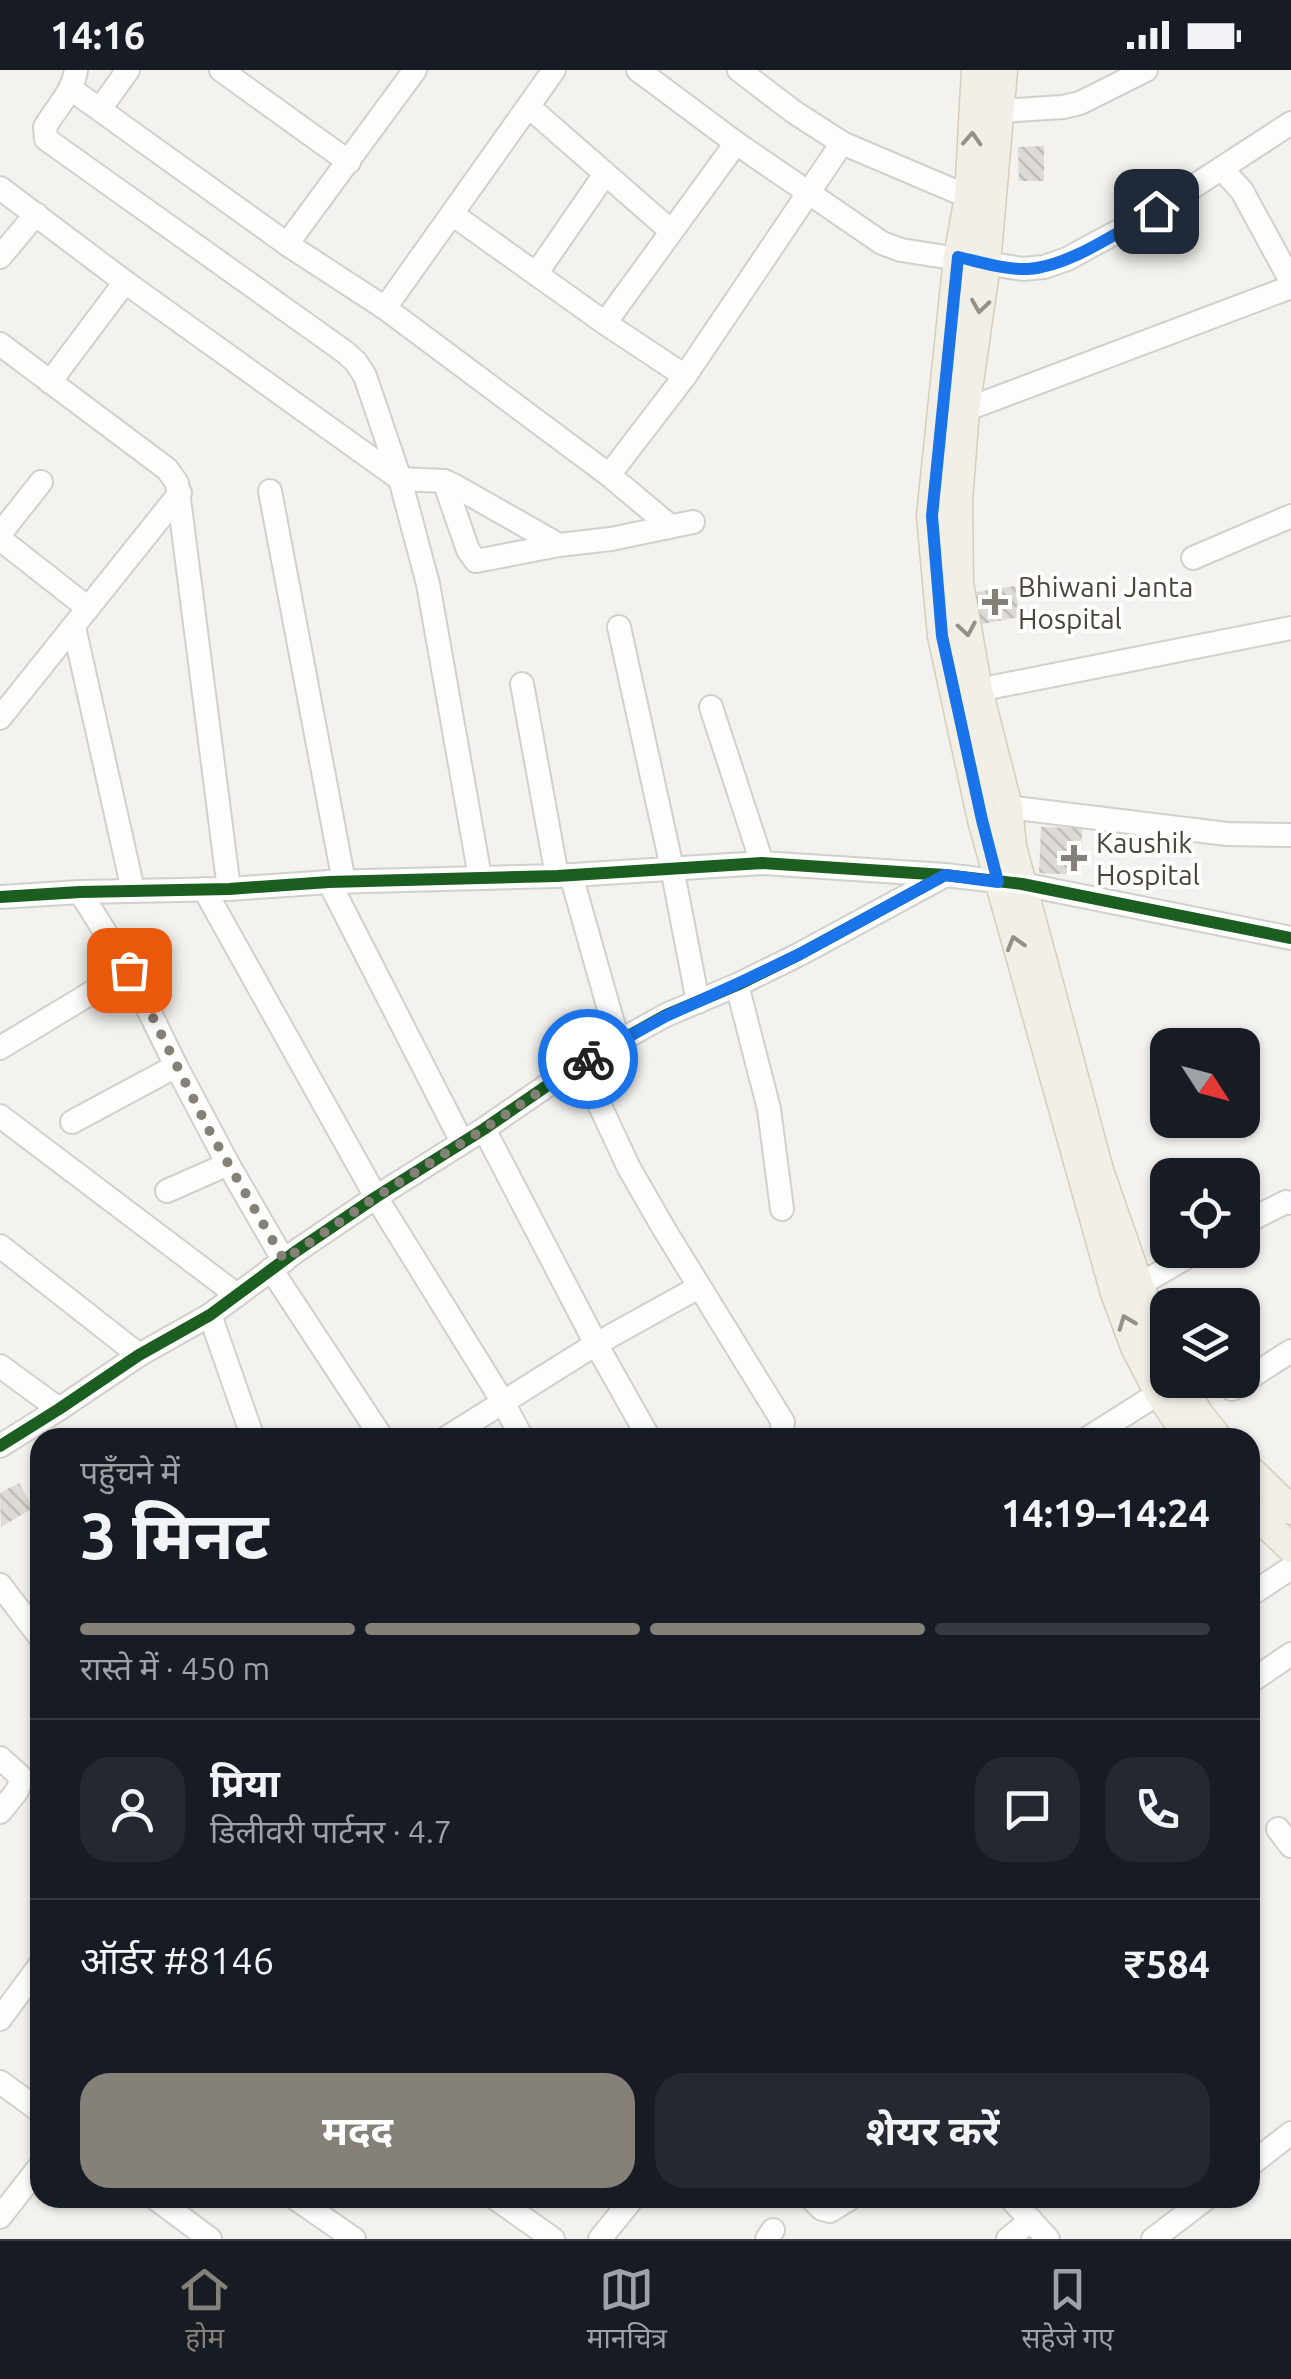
<!DOCTYPE html>
<html lang="hi">
<meta charset="utf-8">
<style>
body{margin:0;font-family:Ubuntu,"Noto Sans Devanagari",sans-serif;background:#242831;color:#f1f3f6;height:100vh;display:flex;flex-direction:column;font-size:38px;white-space:nowrap}
*{box-sizing:border-box;margin:0}
p{font-size:32px;color:#9ea1a6}
.icon{flex:none;width:55px;height:55px;fill:none;stroke:currentColor;stroke-width:2;stroke-linecap:round;stroke-linejoin:round}
.map{position:relative;flex:1;overflow:hidden}
.side{position:absolute;left:30px;top:1358px;width:1230px;height:780px;display:flex;flex-direction:column;background:#171b24;border-radius:30px;box-shadow:0 2px 8px #0004}
.side>*{flex:none}
.needle{width:65px;rotate:126deg}
.fabs{position:absolute;left:1150px;top:958px;display:grid;gap:20px}
.fabs a{display:grid;place-items:center;width:110px;height:110px;border-radius:20px;background:#171b24;box-shadow:0 2px 8px #0004;font-size:50px}
.pin{position:absolute;display:grid;place-items:center;width:85px;height:85px;color:#fff;margin:-42px;border-radius:20px;box-shadow:0 5px 15px #0006}
.courier{position:absolute;display:grid;place-items:center;width:100px;height:100px;margin:-50px;border:8px solid #1a73e8;border-radius:50%;background:#fff;color:#222;box-shadow:0 2px 12px #0007}
.summary em{font-style:normal;font-weight:700}
.summary div{display:flex;flex-direction:column-reverse}
.summary{display:flex;align-items:center;justify-content:space-between;height:170px;padding:0 50px}
h1{font-size:65px;font-weight:700;line-height:75px}
.bar{display:grid;grid-template-columns:repeat(4,1fr);gap:15px 10px;align-content:center;height:120px;padding:0 50px}
.bar i{height:12px;border-radius:8px;background:#363941}
.bar .on{background:#868178}
.bar p{grid-column:span 4}
.line{display:flex;align-items:center;gap:25px;padding:0 50px;border-top:2px solid #363941}
.line div{flex:1}
.round{display:grid;place-items:center;flex:none;width:105px;height:105px;border-radius:30px;background:#242831}
.primary-button{display:flex;gap:20px;margin-top:auto;padding:20px 50px}
.primary-button a{flex:1;height:115px;border-radius:30px;background:#868178;color:#fff;font-size:40px;font-weight:700;line-height:115px;text-align:center}
.primary-button a+a{background:#242831;color:#f1f3f6}
.status{display:flex;justify-content:space-between;align-items:center;height:70px;padding:0 50px;background:#171b24;direction:ltr}
.status svg{height:28px;fill:currentColor}
.dock{display:flex;justify-content:space-around;align-items:center;height:140px;border-top:2px solid #363941;background:#171b24;font-size:28px;color:#9ea1a6}
.dock a{display:grid;justify-items:center;gap:5px}
.dock .on{color:#868178}
.map>svg:first-child{display:block}
.building{fill:url(#building-back-hatch)}
.lines{fill:none;stroke-linecap:round;stroke-linejoin:round}
.minor-casing{stroke:#d2d0cb;stroke-width:26}
.major-casing{stroke:#d6cebb;stroke-width:31}
.minor{stroke:#fdfdfc;stroke-width:22}
.major{stroke:#f2efe6;stroke-width:28}
.cycleway-casing{stroke:#fff;stroke-width:19}
.cycleway{stroke:#1b5e20;stroke-width:12}
.oneway{stroke:#969187}
.done{stroke:#868178;stroke-width:10;stroke-dasharray:0 18}
.route{stroke:#1a73e8;stroke-width:12}
.poi-dot{fill:#868178;stroke:#fff;stroke-width:4}
.labels{text-anchor:middle;dominant-baseline:central;stroke-width:8;stroke-linejoin:round;paint-order:stroke}
.poi-label{font-size:28px;fill:#4b4439;stroke:#fff;text-anchor:start}
</style>
<div class="status"><b>14:16</b><svg viewBox="0 0 49 12"><path d="M0 12V9h3v3zM5 12V6h3v6zM10 12V3h3v9zM15 12V0h3v12zM26 1h20v11H26zM47 4h2v5h-2z"/></svg></div>
<div class="map">
<svg width="1291" height="2169" viewBox="0 0 1291 2169">
<defs>
<pattern id="building-back-hatch" width="6" height="6" patternUnits="userSpaceOnUse" patternTransform="scale(2.5)"><rect width="6" height="6" fill="#dedbd6"/><path d="M-1 5l2 2M0 0l6 6M5-1l2 2" fill="none" stroke="#c0bdb8"/></pattern>
</defs>
<rect width="100%" height="100%" fill="#f4f2ee"/>
<g class="building">
<path d="M1044,76V111H1019L1018,77Z"/>
<path d="M1015,516L1020,547L977,555L972,523Z"/>
<path d="M1041,757L1082,758L1080,805L1039,803Z"/>
<path d="M19,1413L33,1438L1,1457L0,1423Z"/>
</g>
<g class="lines">
<defs>
<g id="minor">
<path d="M76,0C73,22 56,38 45,57L46,69L345,282L356,292L365,306L400,409L428,514L480,807"/>
<path d="M221,0L349,92"/>
<path d="M638,0L736,73L882,173L901,180L1023,199L1044,197L1067,189L1156,141L1291,53"/>
<path d="M739,0L794,42L842,73L969,127"/>
<path d="M71,19L287,174L385,238L609,405L670,456"/>
<path d="M529,37L671,161"/>
<path d="M100,39L128,0"/>
<path d="M1000,41L1063,37L1080,33L1146,0"/>
<path d="M1222,99L1242,121L1291,211"/>
<path d="M0,118L125,212L400,409L444,411L455,416L559,475"/>
<path d="M452,144L605,253L685,306"/>
<path d="M287,174L415,0"/>
<path d="M0,187L36,144"/>
<path d="M536,204L605,104"/>
<path d="M385,238L554,0"/>
<path d="M605,253L736,73"/>
<path d="M0,274L167,399L177,413L229,819"/>
<path d="M50,312L125,212"/>
<path d="M965,340L1291,217"/>
<path d="M609,405L685,306L842,73"/>
<path d="M444,411L468,480L476,491L559,475L611,469L693,452"/>
<path d="M270,421L344,812"/>
<path d="M0,464L41,412"/>
<path d="M0,469L88,538"/>
<path d="M1193,488L1291,446"/>
<path d="M74,557L133,820"/>
<path d="M619,557L672,798L698,932"/>
<path d="M522,614L557,806"/>
<path d="M978,620L1291,558"/>
<path d="M711,637L762,793"/>
<path d="M0,648L180,423"/>
<path d="M1008,737L1227,764L1291,765"/>
<path d="M571,805L618,971"/>
<path d="M329,812L462,1072"/>
<path d="M204,819L376,1127L503,1332L522,1368"/>
<path d="M80,822L129,900L176,996L228,1094L284,1191"/>
<path d="M0,827L80,822L229,819L329,812L557,806L762,793L945,805L1022,814L1291,868"/>
<path d="M737,915L769,1039L782,1139"/>
<path d="M0,978L129,900"/>
<path d="M580,993L629,1098L664,1159L783,1352L781,1364L777,1368"/>
<path d="M0,1046L237,1225"/>
<path d="M72,1052L176,996"/>
<path d="M484,1059L596,1274L649,1368"/>
<path d="M167,1121L228,1094"/>
<path d="M1242,1154L1286,1132L1291,1133"/>
<path d="M0,1176L139,1285"/>
<path d="M271,1199L382,1368"/>
<path d="M1139,1215L1199,1180"/>
<path d="M210,1245L253,1368"/>
<path d="M0,1296L59,1339"/>
<path d="M1232,1319L1291,1281"/>
<path d="M446,1368L596,1274L699,1217"/>
<path d="M1088,1368L1159,1323"/>
<path d="M0,1376L59,1339L139,1285L210,1245L295,1182L376,1127L484,1059L580,993L666,945L737,915L800,884L942,807"/>
<path d="M0,1515L40,1567"/>
<path d="M1250,1525L1291,1498"/>
<path d="M1250,1612L1291,1584"/>
<path d="M0,1688L20,1706V1713L17,1721L0,1742"/>
<path d="M1278,1759L1291,1776"/>
<path d="M0,1949L40,1895"/>
<path d="M0,2012L40,2041"/>
<path d="M1250,2095L1291,2063"/>
<path d="M155,2128L210,2169"/>
<path d="M295,2128L354,2169"/>
<path d="M495,2128L553,2169"/>
<path d="M811,2128L822,2139L830,2141L851,2128"/>
<path d="M1010,2128L1048,2169"/>
<path d="M0,2147L40,2096"/>
<path d="M600,2169L633,2128"/>
<path d="M767,2169L773,2160"/>
<path d="M1008,2169L1031,2150"/>
<path d="M1153,2169L1207,2128"/>
</g>
<g id="major">
<path d="M976,0L969,127L958,187L931,446L942,566L982,750L1115,1223L1135,1277L1159,1323L1189,1368"/>
<path d="M1003,0L986,194L965,340L958,431L959,513L978,620L1008,737L1012,777L1022,814L1099,1100L1139,1215L1168,1284"/>
<path d="M1178,1310L1199,1344L1218,1368"/>
<path d="M1250,1400L1291,1440"/>
<path d="M1250,1439L1291,1478"/>
</g>
</defs>
<use href="#minor" class="minor-casing"/>
<use href="#major" class="major-casing"/>
<use href="#minor" class="minor"/>
<use href="#major" class="major"/>
<defs>
<g id="cycleway">
<path d="M0,827L80,822L229,819L329,812L557,806L762,793L945,805L1022,814L1291,868"/>
<path d="M0,1376L59,1339L139,1285L210,1245L295,1182L376,1127L484,1059L580,993L666,945L737,915L800,884L945,805"/>
</g>
</defs>
<use href="#cycleway" class="cycleway-casing"/>
<use href="#cycleway" class="cycleway"/>
</g>
<defs><path id="oneway-chevron" d="M-2-3.5L2.5 0L-2 3.5" fill="none" stroke-width="1.6" stroke-linecap="round" stroke-linejoin="round" transform="scale(2.5)"/></defs>
<g class="oneway">
<use href="#oneway-chevron" transform="translate(972 69) rotate(-87)"/>
<use href="#oneway-chevron" transform="translate(980 236) rotate(98)"/>
<use href="#oneway-chevron" transform="translate(967 559) rotate(80)"/>
<use href="#oneway-chevron" transform="translate(1015 873) rotate(-106)"/>
<use href="#oneway-chevron" transform="translate(1126 1252) rotate(-111)"/>
</g>
<g class="lines">
<path class="done" d="M129,900L210,1062L284,1190L376,1127L484,1059L588,989"/>
<path class="route" d="M588,989L666,946L737,914L800,884L945,805L998,812L982,750L942,566L932,446L958,187C980,192 1005,200 1028,199C1071,196 1118,161 1156,141"/>
</g>
<g class="poi-dot">
<path d="M990 517h10v10h10v10h-10v10h-10v-10h-10v-10h10z"/>
<path d="M1069 773h10v10h10v10h-10v10h-10v-10h-10v-10h10z"/>
</g>
<g class="labels">
<g class="poi-label">
<text x="1018" y="516">Bhiwani Janta<tspan x="1018" dy="32">Hospital</tspan></text>
<text x="1096" y="772">Kaushik<tspan x="1096" dy="32">Hospital</tspan></text>
</g>
</g>
</svg>
<div class="fabs">
<a><svg class="needle" viewBox="-14 -14 28 28"><path d="M0-13l5 13h-10z" fill="#e53935"/><path d="M0 13l5-13h-10z" fill="#9ea1a6"/></svg></a>
<a><svg class="icon" aria-label="locate" viewBox="0 0 24 24"><circle cx="12" cy="12" r="6"/><path d="M12 2v4M12 18v4M2 12h4M18 12h4"/></svg></a>
<a><svg class="icon" aria-label="layers" viewBox="0 0 24 24"><path d="M12 4l9 5-9 5-9-5zM3 14l9 5 9-5"/></svg></a>
</div>
<div class="pin" style="left:129px;top:900px;background:#ea580c"><svg class="icon" aria-label="bag" viewBox="0 0 24 24"><path d="M5 8h14l-1 12H6zM9 8a3 3 0 0 1 6 0"/></svg></div>
<div class="pin" style="left:1156px;top:141px;background:#1f2937"><svg class="icon" aria-label="home" viewBox="0 0 24 24"><path d="M3 11l9-7 9 7M6 9v11h12V9"/></svg></div>
<div class="courier" style="left:588px;top:989px"><svg class="icon" aria-label="bike" viewBox="0 0 24 24"><circle cx="6" cy="16" r="4"/><circle cx="18" cy="16" r="4"/><path d="M6 16l4-8h5l3 8M10 8l3 8H6M13 5h3"/></svg></div>
<section class="side">
<div class="summary"><div><h1>3 मिनट</h1><p>पहुँचने में</p></div><em>14:19–14:24</em></div>
<div class="bar"><i class="on"></i><i class="on"></i><i class="on"></i><i></i><p>रास्ते में · 450 m</p></div>
<div class="line" style="height:180px"><a class="round"><svg class="icon" aria-label="person" viewBox="0 0 24 24"><circle cx="12" cy="8" r="4"/><path d="M4 21q1-7 8-7t8 7"/></svg></a><div><b>प्रिया</b><p>डिलीवरी पार्टनर · 4.7</p></div><a class="round"><svg class="icon" aria-label="chat" viewBox="0 0 24 24"><path d="M4 5h16v11H9l-5 4z"/></svg></a><a class="round"><svg class="icon" aria-label="phone" viewBox="0 0 24 24"><path d="M5 4h4l2 5-3 2q2 4 5 5l2-3 5 2v4C11 20 4 13 5 4z"/></svg></a></div>
<div class="line" style="height:130px"><div>ऑर्डर #8146</div><b>₹584</b></div>
<div class="primary-button"><a>मदद</a><a>शेयर करें</a></div>
</section>
</div>
<nav class="dock">
<a class="on"><svg class="icon" aria-label="home" viewBox="0 0 24 24"><path d="M3 11l9-7 9 7M6 9v11h12V9"/></svg>होम</a>
<a><svg class="icon" aria-label="map" viewBox="0 0 24 24"><path d="M3 6l6-2 6 2 6-2v14l-6 2-6-2-6 2zM9 4v14M15 6v14"/></svg>मानचित्र</a>
<a><svg class="icon" aria-label="saved" viewBox="0 0 24 24"><path d="M7 4h10v16l-5-4-5 4z"/></svg>सहेजे गए</a>
</nav>
